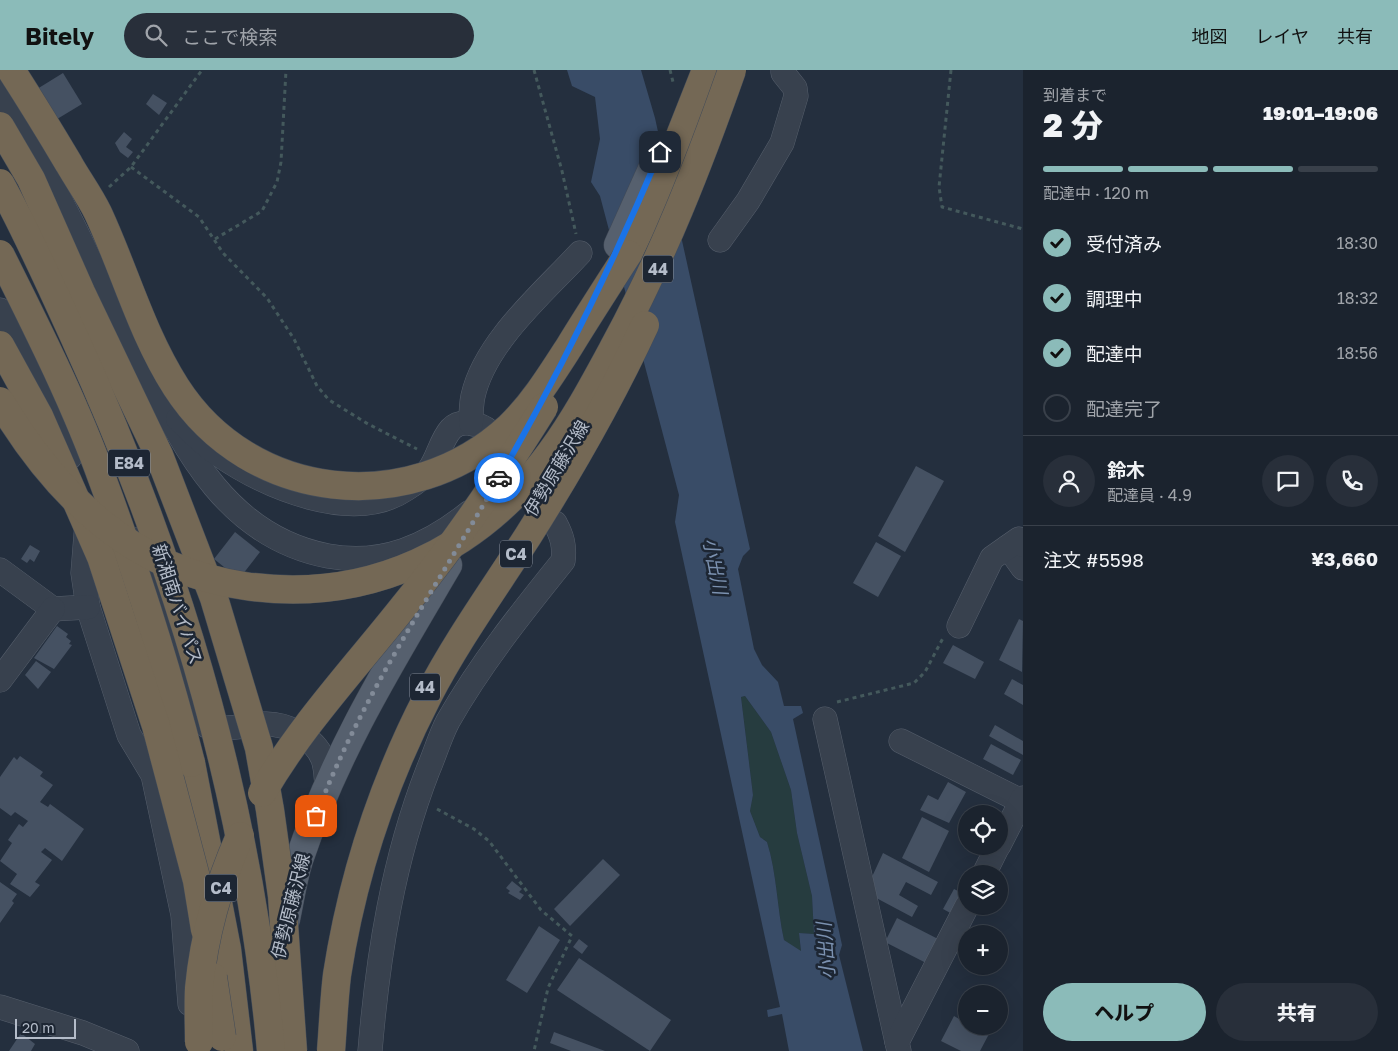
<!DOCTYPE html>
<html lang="ja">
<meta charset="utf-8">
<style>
body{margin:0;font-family:"Golos Text","Noto Sans JP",sans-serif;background:#282f3a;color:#f1f3f6;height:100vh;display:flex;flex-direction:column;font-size:19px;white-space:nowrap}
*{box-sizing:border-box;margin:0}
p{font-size:16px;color:#a0a4aa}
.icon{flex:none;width:28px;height:28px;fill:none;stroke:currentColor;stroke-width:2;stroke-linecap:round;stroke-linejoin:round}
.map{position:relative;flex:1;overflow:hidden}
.details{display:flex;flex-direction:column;background:#1b232e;width:375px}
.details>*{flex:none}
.controls{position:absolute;left:958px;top:735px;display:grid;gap:10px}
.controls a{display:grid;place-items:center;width:50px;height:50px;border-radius:50%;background:#1b232e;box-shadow:0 5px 20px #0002,0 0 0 1px #39404a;font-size:25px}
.scale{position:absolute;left:15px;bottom:12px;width:61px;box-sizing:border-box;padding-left:5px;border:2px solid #b4bcc9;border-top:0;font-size:14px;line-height:18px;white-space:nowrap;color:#b4bcc9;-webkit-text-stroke:4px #1d2633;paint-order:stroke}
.pin{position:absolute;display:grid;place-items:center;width:42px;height:42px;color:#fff;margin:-21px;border-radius:10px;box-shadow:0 2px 8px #0006}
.courier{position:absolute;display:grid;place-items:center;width:50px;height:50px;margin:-25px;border:4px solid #1a73e8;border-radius:50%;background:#fff;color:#222;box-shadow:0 1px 6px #0007}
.headline em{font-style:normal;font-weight:800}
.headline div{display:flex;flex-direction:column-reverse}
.headline{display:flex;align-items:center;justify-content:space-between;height:85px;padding:0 20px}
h1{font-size:32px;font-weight:800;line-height:38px}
.bar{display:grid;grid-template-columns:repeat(4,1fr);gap:8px 5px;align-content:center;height:60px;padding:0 20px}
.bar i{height:6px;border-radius:4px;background:#39404a}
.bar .current{background:#8bbbb9}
.bar p{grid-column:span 4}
.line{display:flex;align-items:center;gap:12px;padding:0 20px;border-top:1px solid #39404a}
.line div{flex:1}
.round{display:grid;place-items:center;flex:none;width:52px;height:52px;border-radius:26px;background:#282f3a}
ol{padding:0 20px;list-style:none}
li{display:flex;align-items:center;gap:15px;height:55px}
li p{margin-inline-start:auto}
li .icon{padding:5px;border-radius:50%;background:#8bbbb9;color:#111;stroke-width:4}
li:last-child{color:#a0a4aa}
li i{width:28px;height:28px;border:2px solid #39404a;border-radius:50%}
.primary-button{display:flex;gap:10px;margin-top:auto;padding:10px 20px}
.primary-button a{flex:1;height:58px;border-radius:30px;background:#8bbbb9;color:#111;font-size:20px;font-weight:800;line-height:58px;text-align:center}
.primary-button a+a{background:#282f3a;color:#f1f3f6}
header{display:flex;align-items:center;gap:30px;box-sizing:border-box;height:70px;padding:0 25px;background:#8bbbb9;color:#111}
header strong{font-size:24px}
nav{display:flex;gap:28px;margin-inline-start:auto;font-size:18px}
.search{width:350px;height:45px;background:#282f3a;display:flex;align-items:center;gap:12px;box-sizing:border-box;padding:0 18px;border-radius:28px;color:#a0a4aa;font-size:19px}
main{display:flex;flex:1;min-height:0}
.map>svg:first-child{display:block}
.green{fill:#263c3f}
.water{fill:#394c67;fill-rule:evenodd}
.building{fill:#455162}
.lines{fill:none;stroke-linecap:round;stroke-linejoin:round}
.minor-casing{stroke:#565f6c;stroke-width:25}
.major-casing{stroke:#414a57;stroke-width:29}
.highway-casing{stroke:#434c59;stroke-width:29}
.path{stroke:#44595c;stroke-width:3;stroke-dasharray:4 4;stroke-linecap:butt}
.minor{stroke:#38414e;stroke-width:24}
.major{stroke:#56606e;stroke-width:28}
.highway{stroke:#746855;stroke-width:28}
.highway-bridge-casing{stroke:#434c59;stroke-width:29;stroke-linecap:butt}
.highway-bridge{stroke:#746855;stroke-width:28}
.done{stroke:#828b98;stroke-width:5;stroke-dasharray:0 9}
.route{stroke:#1a73e8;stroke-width:6}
.labels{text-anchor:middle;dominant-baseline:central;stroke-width:5;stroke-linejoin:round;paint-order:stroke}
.shield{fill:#1d2633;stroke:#878f9c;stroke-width:1}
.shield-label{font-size:16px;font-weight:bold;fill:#b4bcc9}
.street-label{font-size:18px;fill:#b4bcc9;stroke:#1d2633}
.water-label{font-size:19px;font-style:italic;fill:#7c92b1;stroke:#1d2633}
</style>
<header>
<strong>Bitely</strong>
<div class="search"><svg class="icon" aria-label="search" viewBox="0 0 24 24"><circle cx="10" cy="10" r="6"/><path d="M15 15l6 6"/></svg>ここで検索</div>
<nav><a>地図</a><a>レイヤ</a><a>共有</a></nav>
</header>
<main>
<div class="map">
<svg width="1023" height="981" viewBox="0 0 1023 981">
<rect width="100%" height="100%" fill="#242f3e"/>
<path class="green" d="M745,626L771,662L791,720L797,763L812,826L814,864L799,863L801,882L784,870C777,838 777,804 767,772L760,767L750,741L753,725L741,627Z"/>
<path class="water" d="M567,0H641L655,48L750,479L743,486L738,499L754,579L762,595L778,612L784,636H801L803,643L793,649L842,875L839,885L863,981H789L782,944L768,947L767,940L780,937L675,452L679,425L600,126L591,112L600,69L595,27L572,16ZM745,626L771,662L791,720L797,763L812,826L814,864L799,863L801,881L784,870C777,838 777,804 767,772L760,767L750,741L753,725L741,627Z"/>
<g class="building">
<path d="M63,3L82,34L34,63L16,32Z"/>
<path d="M153,24L167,33L159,45L146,34Z"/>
<path d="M124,62L132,69L126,77L133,82L128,88L120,82L115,73Z"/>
<path d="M916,396L944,411L905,482L878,466Z"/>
<path d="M235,462L260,482L239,509L214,489Z"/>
<path d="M876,472L901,486L878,527L853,513Z"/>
<path d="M30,475L40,481L34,492L30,489L27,493L21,489Z"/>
<path d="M1019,549L1023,551L1022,602L999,590Z"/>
<path d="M57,556L68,564L66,567L71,571L69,574L72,575L54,599L34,588Z"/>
<path d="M953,575L984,592L975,609L943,593Z"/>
<path d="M36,591L51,602L38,619L25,605Z"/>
<path d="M1012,609L1023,615V635L1004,624Z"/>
<path d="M995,655L1023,671V685L989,666Z"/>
<path d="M991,674L1021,690L1013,705L983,689Z"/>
<path d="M20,686L43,702L40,706L53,715L40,732L48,737L50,734L84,759L62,791L45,778L41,782L52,790L35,812L40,815L30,827L10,814L17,804L0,791L12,773L8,770L19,754L23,757L28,751L15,742L11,746L0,738V707L14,687L17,690Z"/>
<path d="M948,712L966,722L949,753L920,740L928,725L938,730Z"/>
<path d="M922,747L949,761L929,802L902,788Z"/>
<path d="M883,783L938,812L931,825L906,812L899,825L918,836L912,847L865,822Z"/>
<path d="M603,789L620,805L570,856L554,839Z"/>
<path d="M512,811L522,819L519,822L524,825L520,830L508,823L510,821L506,818Z"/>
<path d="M0,812L17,824L12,831L14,833L0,853Z"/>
<path d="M954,819L966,825L956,846L943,839Z"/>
<path d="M897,848L942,871L930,895L885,872Z"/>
<path d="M539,856L560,870L527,923L506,910Z"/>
<path d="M579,869L588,876L582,884L573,877Z"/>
<path d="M579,888L671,950L650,981L557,920Z"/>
<path d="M954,946L966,953V956H974L989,964L980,981H961L941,971Z"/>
<path d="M554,962L605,981H571L550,973Z"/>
<path d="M21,963L35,974L31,981H9Z"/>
</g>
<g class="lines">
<defs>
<g id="minor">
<path d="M0,18C30,73 60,126 86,182C105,222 125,261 145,300C186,382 229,467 328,486C382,496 428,476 470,442"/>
<path d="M720,170L748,131L782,73L796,26L795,18L783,3V0"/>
<path d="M0,240L52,339L70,387"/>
<path d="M178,349C191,361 204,375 218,384C266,417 353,455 406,419C414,414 424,407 429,400C438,388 441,370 451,359C460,349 476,353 486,359"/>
<path d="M471,353C471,345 471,335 473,326C485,272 543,223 580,183"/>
<path d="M87,452L83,503L88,537L129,665L153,705L183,845L190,934"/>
<path d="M139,469L197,644L207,656C230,661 241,655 264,654C286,653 314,667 323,689C326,697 326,707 327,716"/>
<path d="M1008,477L1023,498"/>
<path d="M0,500L53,539L88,537"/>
<path d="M959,556L992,488L1019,469L1023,475"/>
<path d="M0,610L53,539"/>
<path d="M825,649L899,981"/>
<path d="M901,671L1021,731"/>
<path d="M999,775L1023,728"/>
<path d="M984,804L998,776"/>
<path d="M0,937L83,963L127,981"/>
<path d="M897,972L967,836"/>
<path d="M370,981C378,885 393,790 428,700C435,684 440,666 448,651C481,593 522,542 563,491C565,476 562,466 555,453"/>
</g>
<g id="major">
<path d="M618,175L661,79"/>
<path d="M286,849C290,830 293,809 299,790C335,682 391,592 448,495"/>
</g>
<g id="highway">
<path d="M628,184L655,129L706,0"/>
<path d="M191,693L227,879L239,981"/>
</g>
</defs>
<use href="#minor" class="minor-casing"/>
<use href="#major" class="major-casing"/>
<use href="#highway" class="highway-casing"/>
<g class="path">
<path d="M534,0L562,101L576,164"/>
<path d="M670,0L673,12"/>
<path d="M951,0L939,117L942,137L1023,159"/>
<path d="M131,97L199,147L223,183L267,228L294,269L317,316L329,330L368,354L417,379"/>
<path d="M109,117L131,97L202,0"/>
<path d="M215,169L262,141L277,112L281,92L286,0"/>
<path d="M837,632L914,613L925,602L943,568"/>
<path d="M437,739L474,759L489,771L541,840L572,866L548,918L534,981"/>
</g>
<use href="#minor" class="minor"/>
<use href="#major" class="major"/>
<use href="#highway" class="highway"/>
<defs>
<g id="highway-bridge">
<path d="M11,0C31,31 50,62 69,94C78,110 90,126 98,143C125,201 141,262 176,317C250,432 409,449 509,357C533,334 551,305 569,277C588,246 608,215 628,184"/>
<path d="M0,56L31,109L81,222L159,385L214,528L259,678L270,740L282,826L293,981"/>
<path d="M0,113C28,164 52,218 76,271C178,495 249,735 271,981"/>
<path d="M0,184C37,258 75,333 103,411C137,503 167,598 191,693"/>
<path d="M0,275L39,346L101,487L156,656L197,811L205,860"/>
<path d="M0,331C56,425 132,500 245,516C368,534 479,481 551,382C576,348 596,310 616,273C663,186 699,94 732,0"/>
<path d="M262,723C302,654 355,598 404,536C456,473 501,406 544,337"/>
<path d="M213,907L222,967"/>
<path d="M199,972C199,954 198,935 199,918C204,866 219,813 240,766"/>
<path d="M331,981C333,956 334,930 337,905C352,808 383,713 428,626C457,570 494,519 528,466C571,398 611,328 645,255"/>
</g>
</defs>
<use href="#highway-bridge" class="highway-bridge-casing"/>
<use href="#highway-bridge" class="highway-bridge"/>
</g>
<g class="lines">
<path class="done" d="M316,746C361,626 435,519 499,408"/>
<path class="route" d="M499,408C560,303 613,193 660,82"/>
</g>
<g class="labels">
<g class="shield">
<rect x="643" y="185.5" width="30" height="27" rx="4"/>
<rect x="108" y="379.5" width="42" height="27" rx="4"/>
<rect x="500" y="470.5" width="32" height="27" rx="4"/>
<rect x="410" y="603.5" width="30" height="27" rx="4"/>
<rect x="205" y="804.5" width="32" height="27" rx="4"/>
</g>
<g class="shield-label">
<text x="658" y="199">44</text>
<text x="129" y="393">E84</text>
<text x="516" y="484">C4</text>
<text x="425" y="617">44</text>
<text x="221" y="818">C4</text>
</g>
<g class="street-label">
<text transform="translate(556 398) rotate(-59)">伊勢原藤沢線</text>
<text transform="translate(178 534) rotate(72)">新湘南バイパス</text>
<text transform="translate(290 836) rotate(-76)">伊勢原藤沢線</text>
</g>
<g class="water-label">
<text transform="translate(716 496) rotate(79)">小出川</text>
<text transform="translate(825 881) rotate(-94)">小出川</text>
</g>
</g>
</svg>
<div class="controls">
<a><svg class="icon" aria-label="locate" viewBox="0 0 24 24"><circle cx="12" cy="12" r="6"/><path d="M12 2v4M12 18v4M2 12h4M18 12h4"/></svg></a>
<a><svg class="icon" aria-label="layers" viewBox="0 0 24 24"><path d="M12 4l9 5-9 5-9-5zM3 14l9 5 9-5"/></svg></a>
<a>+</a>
<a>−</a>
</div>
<div class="scale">20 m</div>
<div class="pin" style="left:316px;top:746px;background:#ea580c"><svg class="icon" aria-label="bag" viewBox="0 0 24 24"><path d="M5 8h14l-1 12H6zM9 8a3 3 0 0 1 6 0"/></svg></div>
<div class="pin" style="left:660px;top:82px;background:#1f2937"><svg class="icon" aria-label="home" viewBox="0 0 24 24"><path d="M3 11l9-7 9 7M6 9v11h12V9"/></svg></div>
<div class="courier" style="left:499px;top:408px"><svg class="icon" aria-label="car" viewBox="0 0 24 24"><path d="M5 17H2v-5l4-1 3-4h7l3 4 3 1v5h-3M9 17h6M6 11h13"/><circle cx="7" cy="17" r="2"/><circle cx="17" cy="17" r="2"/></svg></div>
</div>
<section class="details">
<div class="headline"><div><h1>2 分</h1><p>到着まで</p></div><em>19:01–19:06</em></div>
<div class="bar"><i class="current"></i><i class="current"></i><i class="current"></i><i></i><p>配達中 · 120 m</p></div>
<ol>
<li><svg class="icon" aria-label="check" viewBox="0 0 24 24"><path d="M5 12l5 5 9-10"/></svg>受付済み<p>18:30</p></li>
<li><svg class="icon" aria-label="check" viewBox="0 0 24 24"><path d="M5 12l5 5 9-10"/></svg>調理中<p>18:32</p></li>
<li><svg class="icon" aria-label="check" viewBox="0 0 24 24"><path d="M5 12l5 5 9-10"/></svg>配達中<p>18:56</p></li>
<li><i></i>配達完了</li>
</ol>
<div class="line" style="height:90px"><a class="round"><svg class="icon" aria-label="person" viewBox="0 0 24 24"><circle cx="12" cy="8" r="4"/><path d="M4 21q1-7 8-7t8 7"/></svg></a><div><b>鈴木</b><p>配達員 · 4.9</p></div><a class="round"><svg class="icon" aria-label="chat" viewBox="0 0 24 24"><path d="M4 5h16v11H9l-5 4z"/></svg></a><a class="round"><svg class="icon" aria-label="phone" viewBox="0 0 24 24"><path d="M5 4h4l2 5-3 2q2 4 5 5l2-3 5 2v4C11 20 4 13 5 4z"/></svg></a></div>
<div class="line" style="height:65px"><div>注文 #5598</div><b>¥3,660</b></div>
<div class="primary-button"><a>ヘルプ</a><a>共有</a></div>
</section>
</main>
